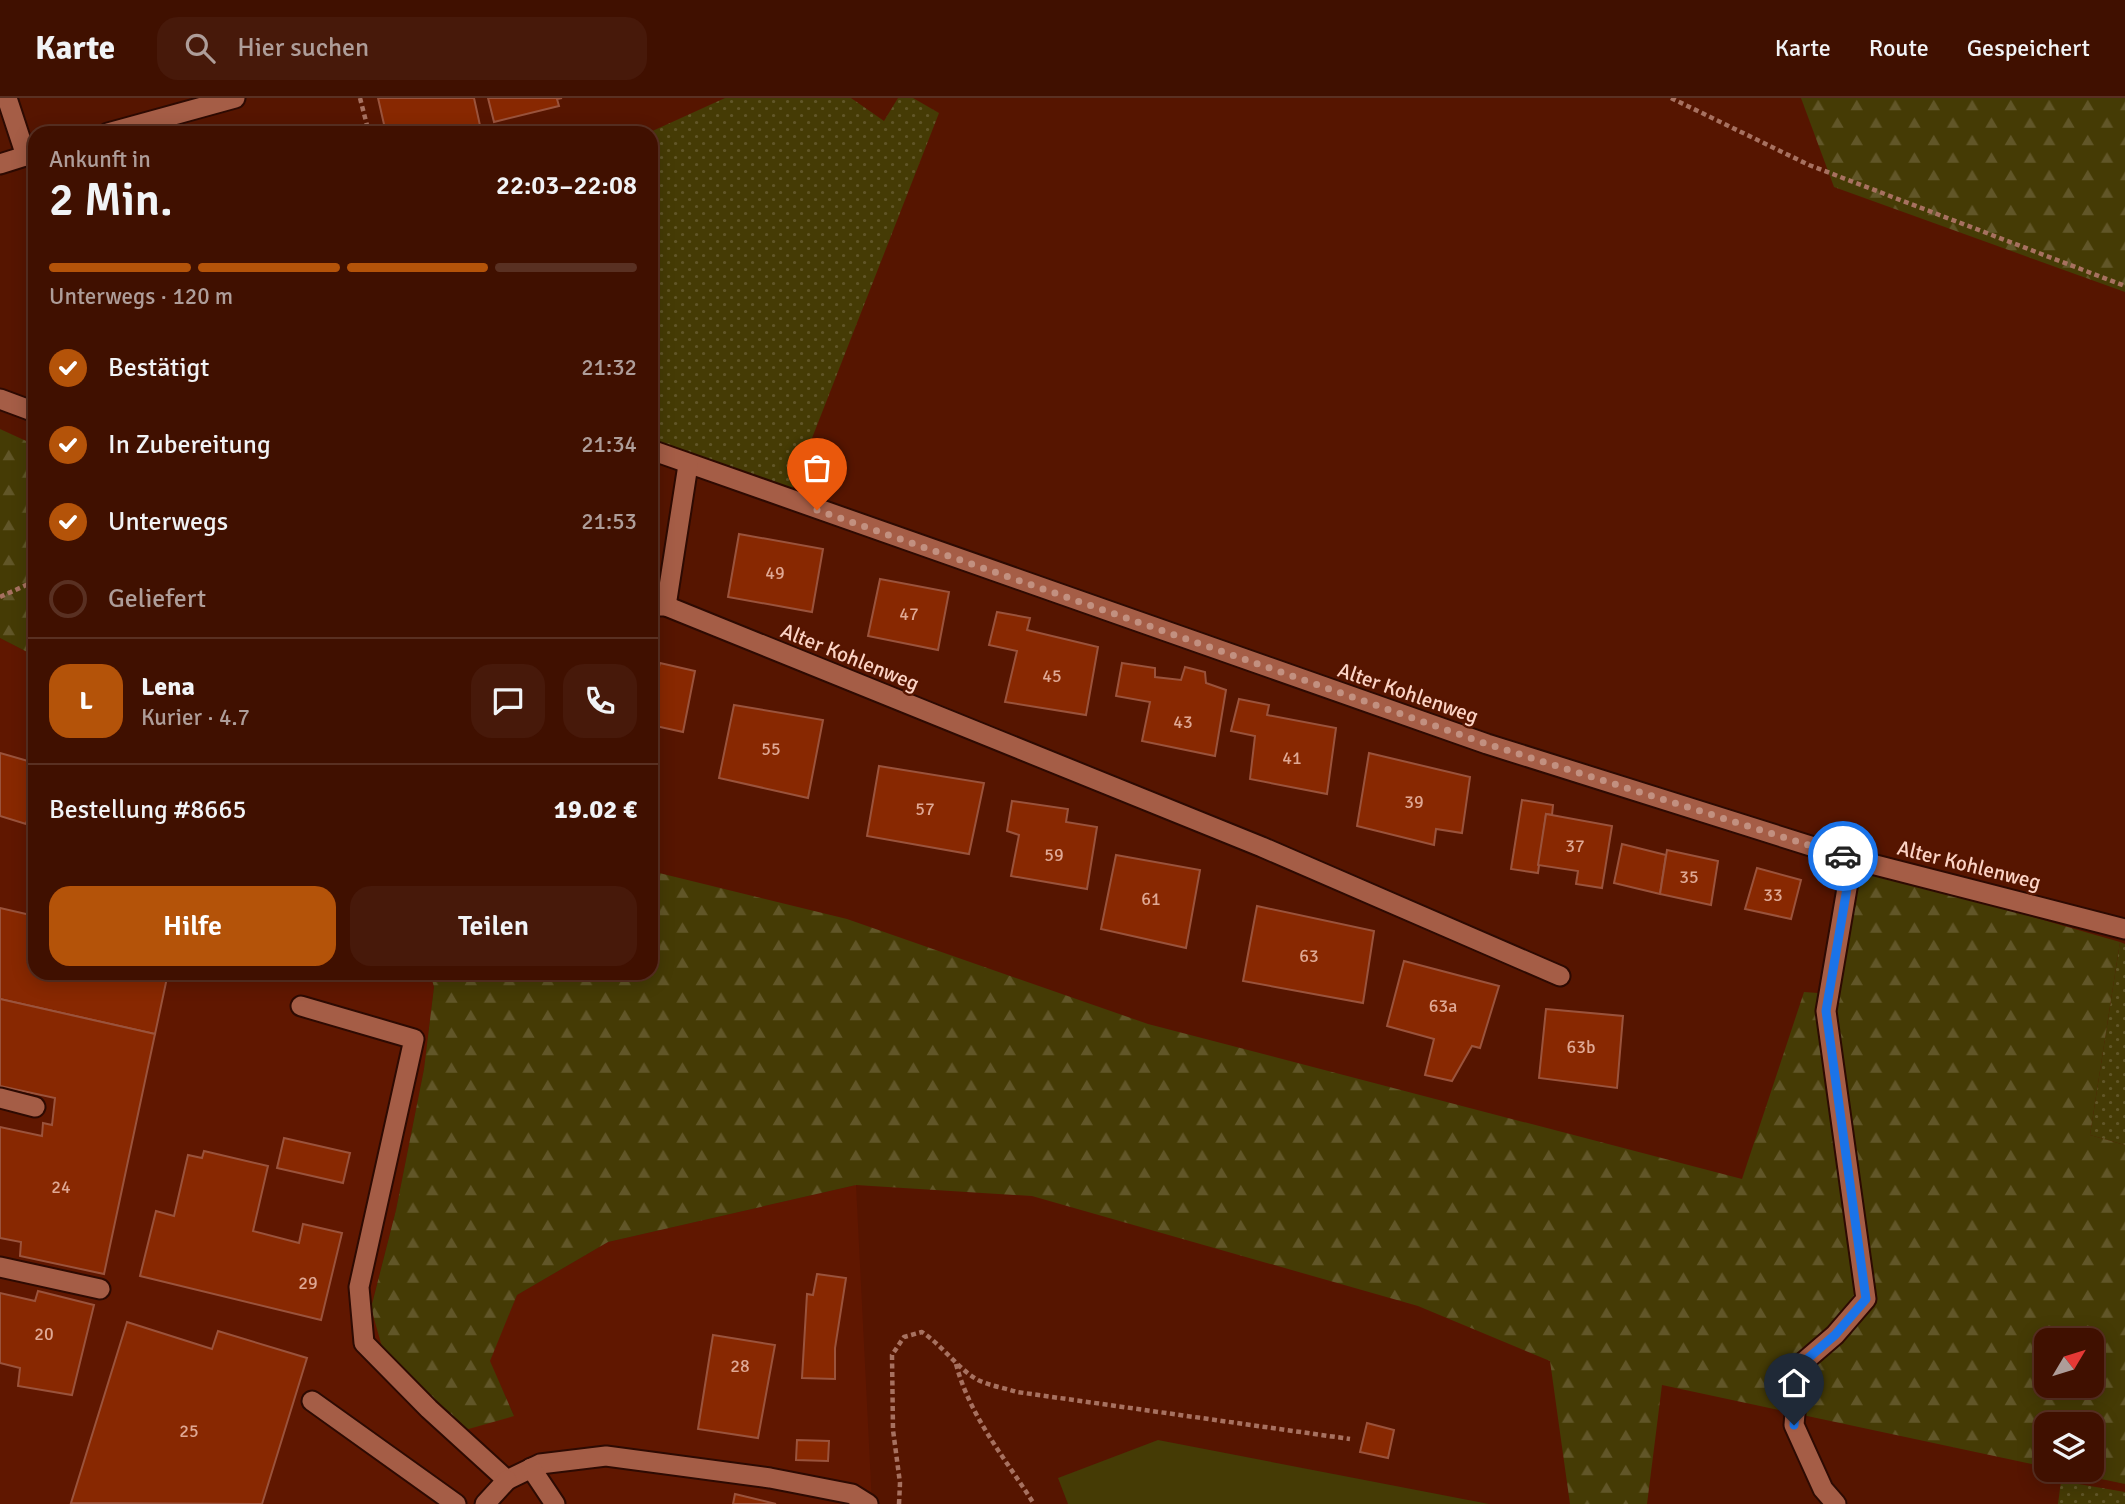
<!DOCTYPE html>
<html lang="de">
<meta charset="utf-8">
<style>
body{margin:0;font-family:Signika,sans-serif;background:#47190a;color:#f1f3f6;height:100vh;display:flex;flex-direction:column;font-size:26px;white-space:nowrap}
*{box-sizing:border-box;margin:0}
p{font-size:23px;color:#ae9d99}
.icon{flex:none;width:38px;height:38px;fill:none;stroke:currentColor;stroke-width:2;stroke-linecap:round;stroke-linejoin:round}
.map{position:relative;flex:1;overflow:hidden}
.panel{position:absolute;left:28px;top:28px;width:630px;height:854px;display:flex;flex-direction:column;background:#401000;border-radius:21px;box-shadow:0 4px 18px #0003,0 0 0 2px #593022}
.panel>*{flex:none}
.needle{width:46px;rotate:52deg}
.fabs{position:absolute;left:2034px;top:1230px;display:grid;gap:14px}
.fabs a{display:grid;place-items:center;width:70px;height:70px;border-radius:14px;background:#401000;box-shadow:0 4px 18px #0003,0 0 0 2px #593022;font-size:35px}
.pin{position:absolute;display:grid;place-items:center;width:60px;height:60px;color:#fff;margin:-72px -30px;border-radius:50% 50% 50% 0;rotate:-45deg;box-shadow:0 0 7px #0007}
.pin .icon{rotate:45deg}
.courier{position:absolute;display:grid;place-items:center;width:70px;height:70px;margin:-35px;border:5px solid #1a73e8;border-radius:50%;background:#fff;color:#222;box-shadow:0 2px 9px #0007}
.headline em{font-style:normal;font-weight:600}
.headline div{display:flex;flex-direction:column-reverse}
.headline{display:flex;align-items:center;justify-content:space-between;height:119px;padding:0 21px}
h1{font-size:46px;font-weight:600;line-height:52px}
.bar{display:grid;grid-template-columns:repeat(4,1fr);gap:10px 7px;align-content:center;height:84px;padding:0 21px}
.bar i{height:9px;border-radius:5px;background:#593022}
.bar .current{background:#b45309}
.bar p{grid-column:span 4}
.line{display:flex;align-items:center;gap:18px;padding:0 21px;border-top:2px solid #593022}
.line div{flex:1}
.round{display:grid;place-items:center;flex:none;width:74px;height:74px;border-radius:21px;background:#47190a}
ol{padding:0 21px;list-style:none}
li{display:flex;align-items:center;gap:21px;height:77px}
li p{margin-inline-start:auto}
li .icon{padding:7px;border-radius:50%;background:#b45309;color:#fff;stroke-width:4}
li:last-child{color:#ae9d99}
li i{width:38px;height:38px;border:4px solid #593022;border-radius:50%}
.cta{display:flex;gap:14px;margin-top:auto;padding:14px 21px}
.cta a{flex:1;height:80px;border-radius:21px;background:#b45309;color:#fff;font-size:28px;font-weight:600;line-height:80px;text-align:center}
.cta a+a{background:#47190a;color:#f1f3f6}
header{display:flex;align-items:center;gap:42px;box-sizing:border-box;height:98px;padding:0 35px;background:#401000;border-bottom:2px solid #593022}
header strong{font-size:33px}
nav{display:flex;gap:38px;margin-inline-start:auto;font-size:24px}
.search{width:490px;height:63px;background:#47190a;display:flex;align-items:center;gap:18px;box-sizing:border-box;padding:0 24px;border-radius:21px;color:#ae9d99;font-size:26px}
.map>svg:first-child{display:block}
.built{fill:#601700}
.grass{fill:url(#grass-dots)}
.forest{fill:url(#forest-firs);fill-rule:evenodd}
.pitch{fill:#453b05}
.building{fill:#882801;stroke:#9a533c;stroke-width:2}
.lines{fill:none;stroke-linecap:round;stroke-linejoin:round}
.service-casing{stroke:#2d0a02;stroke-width:23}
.minor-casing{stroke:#2d0a02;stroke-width:23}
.path{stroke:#a77160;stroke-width:4.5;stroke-dasharray:5 3.5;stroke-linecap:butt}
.service{stroke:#a55d46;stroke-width:19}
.minor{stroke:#a55d46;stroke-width:19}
.done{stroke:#c29080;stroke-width:7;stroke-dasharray:0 12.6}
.route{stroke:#1a73e8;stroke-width:9}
.labels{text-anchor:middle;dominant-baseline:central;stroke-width:5;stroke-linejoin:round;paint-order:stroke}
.number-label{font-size:18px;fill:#dfa894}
.street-label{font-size:21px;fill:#fcd3c5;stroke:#561500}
</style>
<header>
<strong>Karte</strong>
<div class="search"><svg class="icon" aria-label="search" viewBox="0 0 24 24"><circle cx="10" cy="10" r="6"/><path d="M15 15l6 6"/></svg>Hier suchen</div>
<nav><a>Karte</a><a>Route</a><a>Gespeichert</a></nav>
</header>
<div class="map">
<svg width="2125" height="1406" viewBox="0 0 2125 1406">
<defs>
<pattern id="grass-dots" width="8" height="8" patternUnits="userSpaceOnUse" patternTransform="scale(1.75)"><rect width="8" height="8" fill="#453b05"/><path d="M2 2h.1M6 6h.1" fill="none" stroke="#615628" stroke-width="1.8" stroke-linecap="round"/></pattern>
<pattern id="forest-firs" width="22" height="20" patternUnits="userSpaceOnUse" patternTransform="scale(1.75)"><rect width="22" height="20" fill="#453b05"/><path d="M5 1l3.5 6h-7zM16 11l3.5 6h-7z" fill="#615628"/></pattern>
</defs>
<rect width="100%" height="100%" fill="#561500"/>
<path class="built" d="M0,540L35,558V875H430L434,889L424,971L396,1112L371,1209L514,1317L489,1263L517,1197L608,1144L856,1087L872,1406H0Z"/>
<g class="grass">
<path d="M725,0H851L884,23L898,0H913L939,15L789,399L651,344V35H648Z"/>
<path d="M2120,844L2125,846V1047L2090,1037Z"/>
<path d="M2061,1383L2125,1394V1406H2058Z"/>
</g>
<g class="forest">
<path d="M1801,0H2125V194L1834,89Z"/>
<path d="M0,331L35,347V558L0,540Z"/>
<path d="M1856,768L2120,844L2090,1037L2125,1047V1386L2058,1372H2091V1326H2046V1369L1662,1287L1647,1406H1570L1550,1263L1418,1208L1032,1098L856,1087L608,1144L517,1197L490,1263L514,1318L465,1332L386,1263L371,1210L396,1112L424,971L434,889L430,875H651V773L847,821L1148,926L1742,1081L1804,894L1818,895ZM2046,1242H2091V1288H2046Z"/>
</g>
<path class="pitch" d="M1158,1342L1489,1406H1068L1058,1380Z"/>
<g class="building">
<path d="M378,0H474L481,32L468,35H400L399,32L386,35Z"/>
<path d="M488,0H562L557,1L559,8L494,24Z"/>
<path d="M739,436L823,451L812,514L728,499Z"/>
<path d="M880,481L949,494L938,552L868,538Z"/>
<path d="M997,514L1030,520L1027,532L1098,549L1086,617L1005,604L1017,553L989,547Z"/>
<path d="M660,565L695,573L683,634L651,627V572L658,573Z"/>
<path d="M1122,565L1155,570V579L1181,582L1185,569L1205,574L1206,585L1226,592L1215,658L1142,643L1150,604L1116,598Z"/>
<path d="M1239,601L1269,607L1267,617L1336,630L1327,696L1250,681L1255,638L1231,633Z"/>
<path d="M734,607L823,622L808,700L719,680Z"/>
<path d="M0,655L35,665V694L26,726L0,718Z"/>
<path d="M1369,655L1470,679L1462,735L1436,731L1434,747L1357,728Z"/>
<path d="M879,668L984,685L969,756L867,738Z"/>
<path d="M1522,702L1553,707L1552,717L1546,716L1538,775L1511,771Z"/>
<path d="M1012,703L1068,711L1066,724L1097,729L1087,791L1011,778L1019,737L1007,733Z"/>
<path d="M1546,716L1612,728L1602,790L1576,786L1578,773L1538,767Z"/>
<path d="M1622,746L1666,757L1660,796L1614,785Z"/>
<path d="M1667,752L1718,763L1711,807L1660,796Z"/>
<path d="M1116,757L1200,772L1186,850L1101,831Z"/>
<path d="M1757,770L1801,782L1791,821L1745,811Z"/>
<path d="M1257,808L1374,833L1363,905L1243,883Z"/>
<path d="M0,810L35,818V875H168L155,936L0,901Z"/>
<path d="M1404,863L1499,888L1480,950L1472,948L1452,983L1425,977L1434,941L1387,928Z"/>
<path d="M0,901L155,936L104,1176L20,1158L21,1144L0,1140V1029L42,1038L43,1025L52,1027L55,1000L0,988Z"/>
<path d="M1546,911L1623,918L1617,990L1539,980Z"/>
<path d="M284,1040L350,1055L343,1085L277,1070Z"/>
<path d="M204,1053L268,1068L253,1133L299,1145L303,1126L342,1135L321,1222L140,1178L156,1113L174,1118L188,1057L202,1060Z"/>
<path d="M817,1176L846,1180L835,1250V1281L802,1280L807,1196L813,1197Z"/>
<path d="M38,1193L94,1207L72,1297L18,1288L20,1270L0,1265V1195L35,1203Z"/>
<path d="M127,1224L212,1251L218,1233L307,1260L262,1406L71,1405Z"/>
<path d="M713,1237L775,1247L758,1340L698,1331Z"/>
<path d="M1367,1325L1394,1332L1388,1360L1360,1354Z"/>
<path d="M797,1342L829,1343L828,1363L796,1362Z"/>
<path d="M735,1396L776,1406H733Z"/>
</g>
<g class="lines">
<defs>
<g id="service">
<path d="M7,0L26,58"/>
<path d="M301,908L414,941L359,1189L364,1245L429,1311L507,1382L540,1366L606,1358L770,1380L852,1396L868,1406"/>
<path d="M0,1000L35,1009"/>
<path d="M0,1169L100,1191"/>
<path d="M312,1303L456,1406"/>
<path d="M531,1370L555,1406"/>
<path d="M1836,1406L1823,1391L1794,1327L1799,1268L1835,1237L1866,1201L1826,913L1852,761"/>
</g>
<g id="minor">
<path d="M108,35L235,0"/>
<path d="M0,66L35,55"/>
<path d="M0,301L35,314"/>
<path d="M651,352L1487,646L1852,761L2125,831"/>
<path d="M651,508H666L1262,749L1560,878"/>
<path d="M666,508L688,367"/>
<path d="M485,1406L507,1382"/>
</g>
</defs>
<use href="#service" class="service-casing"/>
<use href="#minor" class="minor-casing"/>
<g class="path">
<path d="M360,0L369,35"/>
<path d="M1671,0L1809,67L2125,188"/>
<path d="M0,499L35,483"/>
<path d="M956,1266C970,1319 1005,1360 1034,1406"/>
<path d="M899,1406L900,1385L893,1332L892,1257L904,1239L922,1234C943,1248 958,1271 978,1282C990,1288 1005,1290 1017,1294L1350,1341"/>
</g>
<use href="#service" class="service"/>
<use href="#minor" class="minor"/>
</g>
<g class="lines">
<path class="done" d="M817,412L1487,646L1843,758"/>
<path class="route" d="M1794,1327L1799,1268L1835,1237L1866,1201L1826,913L1852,761L1843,758"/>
</g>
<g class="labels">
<g class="number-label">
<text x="775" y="475">49</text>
<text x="909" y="516">47</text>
<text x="1052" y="578">45</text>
<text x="1183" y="624">43</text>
<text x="771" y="651">55</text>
<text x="1292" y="660">41</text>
<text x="1414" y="704">39</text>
<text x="925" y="711">57</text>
<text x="1575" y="748">37</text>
<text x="1054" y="757">59</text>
<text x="1689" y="779">35</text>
<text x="1773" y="797">33</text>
<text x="1151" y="801">61</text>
<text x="1309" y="858">63</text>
<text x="1443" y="908">63a</text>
<text x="1581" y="949">63b</text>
<text x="61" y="1089">24</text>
<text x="308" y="1185">29</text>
<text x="44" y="1236">20</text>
<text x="740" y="1268">28</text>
<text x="189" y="1333">25</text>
</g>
<g class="street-label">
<text transform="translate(850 559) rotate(22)">Alter Kohlenweg</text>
<text transform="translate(1408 595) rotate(19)">Alter Kohlenweg</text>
<text transform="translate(1969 767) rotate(14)">Alter Kohlenweg</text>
</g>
</g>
</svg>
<div class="fabs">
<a><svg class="needle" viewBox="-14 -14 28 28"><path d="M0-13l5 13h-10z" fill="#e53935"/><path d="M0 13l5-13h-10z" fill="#ae9d99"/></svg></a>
<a><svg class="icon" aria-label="layers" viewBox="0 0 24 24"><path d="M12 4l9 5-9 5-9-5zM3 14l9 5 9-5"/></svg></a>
</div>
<div class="pin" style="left:817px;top:412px;background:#ea580c"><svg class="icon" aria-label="bag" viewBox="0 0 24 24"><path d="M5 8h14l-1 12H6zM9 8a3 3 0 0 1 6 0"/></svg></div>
<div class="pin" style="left:1794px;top:1327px;background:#1f2937"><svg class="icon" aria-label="home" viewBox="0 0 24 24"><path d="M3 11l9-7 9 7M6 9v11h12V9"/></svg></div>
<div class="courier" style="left:1843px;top:758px"><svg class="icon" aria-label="car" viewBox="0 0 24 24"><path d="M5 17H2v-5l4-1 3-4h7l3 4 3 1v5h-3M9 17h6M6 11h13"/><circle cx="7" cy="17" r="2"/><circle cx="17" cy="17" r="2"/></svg></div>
<section class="panel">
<div class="headline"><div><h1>2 Min.</h1><p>Ankunft in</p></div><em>22:03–22:08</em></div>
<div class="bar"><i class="current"></i><i class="current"></i><i class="current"></i><i></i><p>Unterwegs · 120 m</p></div>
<ol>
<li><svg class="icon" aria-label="check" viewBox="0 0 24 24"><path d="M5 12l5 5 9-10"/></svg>Bestätigt<p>21:32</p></li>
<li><svg class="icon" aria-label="check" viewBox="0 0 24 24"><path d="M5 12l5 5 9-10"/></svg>In Zubereitung<p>21:34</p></li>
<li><svg class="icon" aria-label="check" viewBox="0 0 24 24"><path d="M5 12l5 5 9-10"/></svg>Unterwegs<p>21:53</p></li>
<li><i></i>Geliefert</li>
</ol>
<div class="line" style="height:126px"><b class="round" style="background:#b45309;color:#fff">L</b><div><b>Lena</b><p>Kurier · 4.7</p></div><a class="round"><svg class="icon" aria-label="chat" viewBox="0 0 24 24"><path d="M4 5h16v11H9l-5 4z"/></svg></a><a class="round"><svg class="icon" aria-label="phone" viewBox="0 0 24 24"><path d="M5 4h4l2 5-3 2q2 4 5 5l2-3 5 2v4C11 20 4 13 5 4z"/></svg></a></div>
<div class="line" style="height:91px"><div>Bestellung #8665</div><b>19.02 €</b></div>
<div class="cta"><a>Hilfe</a><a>Teilen</a></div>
</section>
</div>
